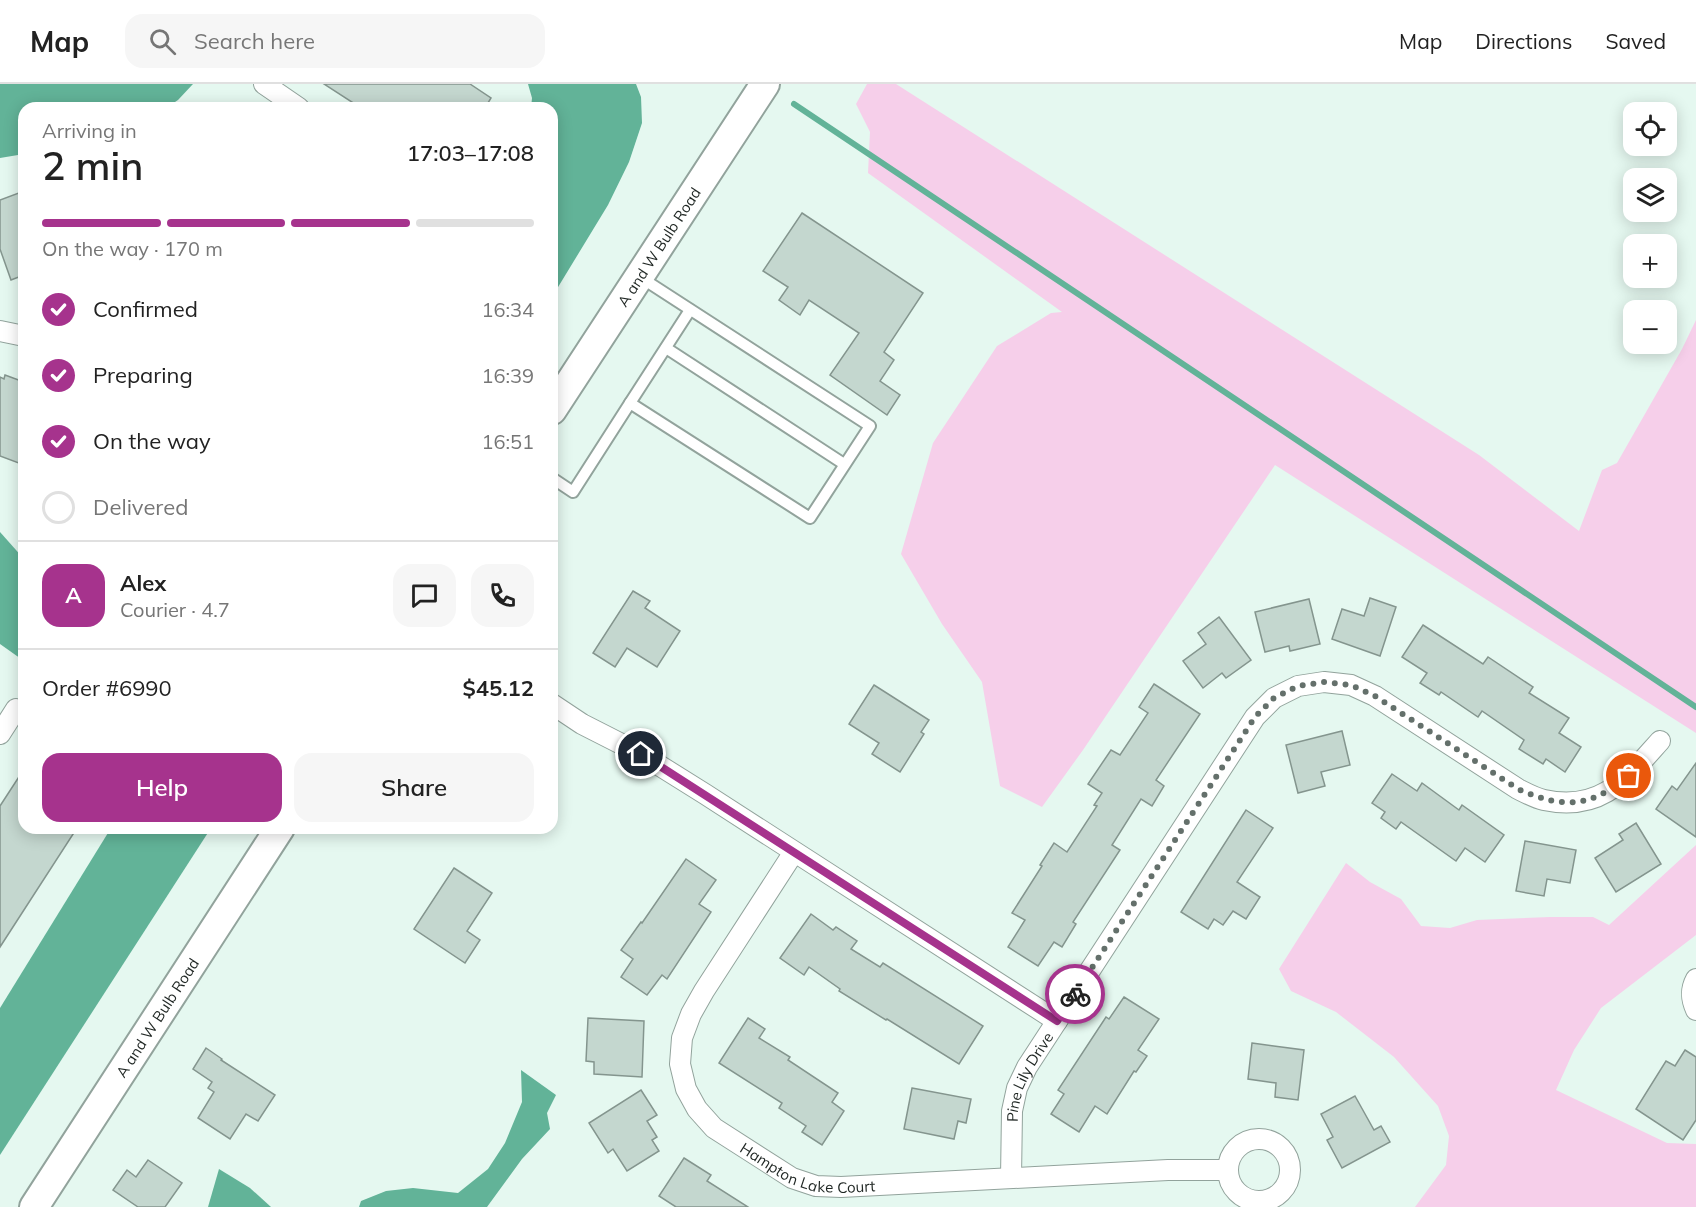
<!DOCTYPE html>
<meta charset="utf-8">
<style>
body{margin:0;font-family:Mulish,sans-serif;background:#f6f6f6;color:#222;height:100vh;display:flex;flex-direction:column;font-size:22px;white-space:nowrap}
*{box-sizing:border-box;margin:0}
p{font-size:20px;color:#767676}
.icon{flex:none;width:33px;height:33px;fill:none;stroke:currentColor;stroke-width:2;stroke-linecap:round;stroke-linejoin:round}
.map{position:relative;flex:1;overflow:hidden}
.drawer{position:absolute;left:18px;top:18px;width:540px;height:732px;display:flex;flex-direction:column;background:#fff;border-radius:18px;box-shadow:0 3px 15px #0003}
.drawer>*{flex:none}
.tools{position:absolute;left:1623px;top:18px;display:grid;gap:12px}
.tools a{display:grid;place-items:center;width:54px;height:54px;border-radius:12px;background:#fff;box-shadow:0 3px 15px #0003;font-size:30px}
.pin{position:absolute;display:grid;place-items:center;width:51px;height:51px;color:#fff;margin:-26px;border:3px solid #fff;border-radius:50%;box-shadow:0 2px 6px #0007}
.courier{position:absolute;display:grid;place-items:center;width:60px;height:60px;margin:-30px;border:4px solid #a6338d;border-radius:50%;background:#fff;color:#222;box-shadow:0 2px 8px #0007}
.summary em{font-style:normal;font-weight:600}
.summary div{display:flex;flex-direction:column-reverse}
.summary{display:flex;align-items:center;justify-content:space-between;height:102px;padding:0 24px}
h1{font-size:39px;font-weight:600;line-height:45px}
.bar{display:grid;grid-template-columns:repeat(4,1fr);gap:9px 6px;align-content:center;height:72px;padding:0 24px}
.bar i{height:8px;border-radius:4px;background:#e0e0e0}
.bar .current{background:#a6338d}
.bar p{grid-column:span 4}
.line{display:flex;align-items:center;gap:15px;padding:0 24px;border-top:2px solid #e0e0e0}
.line div{flex:1}
.round{display:grid;place-items:center;flex:none;width:63px;height:63px;border-radius:18px;background:#f6f6f6}
ol{padding:0 24px;list-style:none}
li{display:flex;align-items:center;gap:18px;height:66px}
li p{margin-inline-start:auto}
li .icon{padding:6px;border-radius:50%;background:#a6338d;color:#fff;stroke-width:4}
li:last-child{color:#767676}
li i{width:33px;height:33px;border:3px solid #e0e0e0;border-radius:50%}
.cta{display:flex;gap:12px;margin-top:auto;padding:12px 24px}
.cta a{flex:1;height:69px;border-radius:18px;background:#a6338d;color:#fff;font-size:24px;font-weight:600;line-height:69px;text-align:center}
.cta a+a{background:#f6f6f6;color:#222}
header{display:flex;align-items:center;gap:36px;box-sizing:border-box;height:84px;padding:0 30px;background:#fff;border-bottom:2px solid #e0e0e0}
header strong{font-size:28px}
nav{display:flex;gap:33px;margin-inline-start:auto;font-size:21px}
.search{width:420px;height:54px;background:#f6f6f6;display:flex;align-items:center;gap:15px;box-sizing:border-box;padding:0 21px;border-radius:18px;color:#767676;font-size:22px}
.map>svg:first-child{display:block}
.green{fill:#f6cfea}
.water{fill:#62b398}
.lines{fill:none;stroke-linecap:round;stroke-linejoin:round}
.stream{stroke:#62b398;stroke-width:6}
.building{fill:#c4d7cf;stroke:#84958e;stroke-width:1.5}
.lane-casing{stroke:#92a39c;stroke-width:14}
.street-casing{stroke:#92a39c;stroke-width:22}
.secondary-casing{stroke:#92a39c;stroke-width:32}
.lane{stroke:#fff;stroke-width:10}
.street{stroke:#fff;stroke-width:20}
.secondary{stroke:#fff;stroke-width:28}
.done{stroke:#64706b;stroke-width:6;stroke-dasharray:0 10.8}
.route{stroke:#a6338d;stroke-width:8}
.labels{text-anchor:middle;dominant-baseline:central;stroke-width:4.5;stroke-linejoin:round;paint-order:stroke}
.street-label{font-size:15px;fill:#1f2623;stroke:#fff}
</style>
<header>
<strong>Map</strong>
<div class="search"><svg class="icon" aria-label="search" viewBox="0 0 24 24"><circle cx="10" cy="10" r="6"/><path d="M15 15l6 6"/></svg>Search here</div>
<nav><a>Map</a><a>Directions</a><a>Saved</a></nav>
</header>
<div class="map">
<svg width="1696" height="1123" viewBox="0 0 1696 1123">
<rect width="100%" height="100%" fill="#e5f8f0"/>
<g class="green">
<path d="M867,0H896L1479,371L1579,447L1602,386L1617,379L1682,265L1696,236V649L1275,381L1083,666L1042,723L1000,702L982,598L942,540L901,470L933,359L997,262L1051,229L1062,228L868,89L870,48L856,20Z"/>
<path d="M1696,761V851L1601,924L1574,966L1556,1006L1667,1059L1696,1060V1123H1415L1446,1081L1449,1052L1438,1022L1394,973L1336,928L1291,907L1279,885L1346,779L1370,798L1401,815L1421,842L1450,844L1477,836L1550,833H1593L1609,841Z"/>
</g>
<g class="water">
<path d="M0,0H193L178,16L166,24H24V70L0,74Z"/>
<path d="M528,0H636L641,13L642,39L629,78L608,121L552,213V24H531L532,14Z"/>
<path d="M0,448L24,475V577L0,560Z"/>
<path d="M111,744H211L0,1071V924Z"/>
<path d="M521,986L556,1011L547,1029L550,1045L522,1075L487,1123H359L361,1117L386,1107L413,1104L458,1109L488,1085L505,1059L522,1018Z"/>
<path d="M219,1085L250,1104L271,1123H208Z"/>
</g>
<g class="lines">
<path class="stream" d="M794,20L1696,623"/>
</g>
<g class="building">
<path d="M324,0H470L491,14L485,24H361Z"/>
<path d="M24,107V191L11,196L0,165V116Z"/>
<path d="M802,129L923,209L884,268L894,276L880,297L900,311L887,331L830,291L859,249L809,216L800,231L779,216L788,203L763,187Z"/>
<path d="M5,291L24,298V381L0,372V293L4,295Z"/>
<path d="M633,507L650,517L645,524L680,547L657,583L627,564L615,583L593,569Z"/>
<path d="M1370,514L1396,523L1380,572L1332,555L1342,525L1364,532Z"/>
<path d="M1309,515L1320,560L1290,567L1289,562L1265,568L1255,528Z"/>
<path d="M1219,533L1251,576L1226,594L1222,589L1203,604L1183,577L1206,560L1198,549Z"/>
<path d="M1423,541L1483,580L1488,573L1533,603L1529,609L1569,634L1559,649L1581,663L1565,688L1546,675L1543,680L1519,665L1524,656L1482,627L1478,633L1441,608L1439,611L1420,599L1427,589L1402,573Z"/>
<path d="M1154,600L1200,630L1156,696L1164,702L1152,722L1141,715L1112,761L1120,766L1073,838L1076,840L1062,863L1054,858L1038,882L1008,863L1025,836L1012,829L1042,782L1040,781L1054,759L1067,768L1097,722L1094,721L1102,709L1088,700L1111,666L1120,671L1148,629L1139,623Z"/>
<path d="M874,601L929,636L921,648L924,650L900,688L872,670L879,659L849,640Z"/>
<path d="M1342,647L1350,681L1321,688L1325,702L1298,709L1286,661Z"/>
<path d="M1696,679V753L1656,725L1672,702L1677,706Z"/>
<path d="M24,685V744H77L0,863V722Z"/>
<path d="M1392,690L1417,707L1422,699L1459,726L1462,721L1504,751L1485,778L1465,764L1456,777L1401,738L1396,745L1381,734L1385,728L1372,719Z"/>
<path d="M1246,726L1273,744L1237,798L1260,813L1246,835L1233,827L1223,841L1214,835L1208,845L1181,828Z"/>
<path d="M1636,739L1661,780L1616,808L1595,774L1623,756L1619,750Z"/>
<path d="M1525,757L1576,766L1570,799L1547,795L1544,812L1516,807Z"/>
<path d="M686,775L716,796L699,820L711,828L667,895L662,891L647,911L621,893L633,875L621,866L641,838L642,839Z"/>
<path d="M454,784L492,809L467,847L480,856L465,879L414,845Z"/>
<path d="M811,830L833,846L836,843L857,857L851,865L880,883L883,879L983,942L959,980L887,935L886,936L839,907L840,905L809,883L804,891L780,874Z"/>
<path d="M1124,913L1159,935L1138,966L1147,972L1136,988L1134,987L1107,1030L1095,1022L1079,1048L1051,1030L1064,1010L1058,1006L1106,933L1109,935Z"/>
<path d="M588,934L644,937L642,993L594,990V978L586,977Z"/>
<path d="M748,934L765,945L759,954L790,973L788,976L838,1009L832,1018L844,1027L822,1061L802,1048L806,1042L779,1024L782,1019L719,979Z"/>
<path d="M1252,959L1304,966L1298,1016L1275,1013L1276,999L1248,995Z"/>
<path d="M206,964L222,975L221,976L275,1011L258,1037L246,1030L230,1055L198,1034L214,1008L208,1004L212,998L193,985Z"/>
<path d="M1685,966L1696,973V1036L1683,1056L1636,1025L1666,977L1675,982Z"/>
<path d="M912,1004L971,1015L966,1039L958,1037L954,1055L904,1045Z"/>
<path d="M641,1006L657,1031L647,1037L657,1053L652,1056L659,1067L627,1087L613,1065L608,1069L589,1039Z"/>
<path d="M1355,1012L1374,1046L1381,1042L1390,1058L1342,1084L1327,1056L1333,1053L1321,1030Z"/>
<path d="M684,1074L711,1091L707,1097L748,1123H676L659,1112Z"/>
<path d="M148,1076L182,1099L165,1123H138L113,1106L127,1086L136,1093Z"/>
</g>
<g class="lines">
<defs>
<g id="lane">
<path d="M666,264L844,380"/>
<path d="M630,319L690,226"/>
<path d="M552,394L573,408L630,319L810,434L870,342L640,193"/>
</g>
<g id="street">
<path d="M264,0L299,24"/>
<path d="M0,247L24,252"/>
<path d="M552,620L582,640L641,670L705,710L1057,937"/>
<path d="M0,650L16,625"/>
<path id="s1" d="M794,768L704,907L691,930L682,954L680,980L686,1005L697,1025L714,1044L792,1094L816,1102L841,1103L1168,1086H1227"/>
<path d="M1696,895C1690,906 1691,915 1696,926"/>
<circle cx="1259" cy="1086" r="31"/>
<path id="s2" d="M1011,1094L1012,1027L1017,1004L1027,983L1255,633L1274,614L1298,602L1324,598L1351,601L1375,612L1518,705C1526,709 1535,714 1544,716C1601,728 1625,696 1660,657"/>
</g>
<g id="secondary">
<path id="s3" d="M552,326L765,0"/>
<path id="s4" d="M34,1123L280,744"/>
</g>
</defs>
<use href="#lane" class="lane-casing"/>
<use href="#street" class="street-casing"/>
<use href="#secondary" class="secondary-casing"/>
<use href="#lane" class="lane"/>
<use href="#street" class="street"/>
<use href="#secondary" class="secondary"/>
</g>
<g class="lines">
<path class="done" d="M1075,910L1255,633L1274,614L1298,602L1324,598L1351,601L1375,612L1518,705C1564,725 1589,724 1629,692"/>
<path class="route" d="M641,670L1057,937L1075,910"/>
</g>
<g class="labels">
<g class="street-label">
<text stroke="none"><textPath href="#s3" startOffset="195">A and W Bulb Road</textPath></text>
<text stroke="none"><textPath href="#s4" startOffset="226">A and W Bulb Road</textPath></text>
<text stroke="none"><textPath href="#s2" startOffset="105">Pine Lily Drive</textPath></text>
<text stroke="none"><textPath href="#s1" startOffset="423">Hampton Lake Court</textPath></text>
</g>
</g>
</svg>
<div class="tools">
<a><svg class="icon" aria-label="locate" viewBox="0 0 24 24"><circle cx="12" cy="12" r="6"/><path d="M12 2v4M12 18v4M2 12h4M18 12h4"/></svg></a>
<a><svg class="icon" aria-label="layers" viewBox="0 0 24 24"><path d="M12 4l9 5-9 5-9-5zM3 14l9 5 9-5"/></svg></a>
<a>+</a>
<a>−</a>
</div>
<div class="pin" style="left:1629px;top:692px;background:#ea580c"><svg class="icon" aria-label="bag" viewBox="0 0 24 24"><path d="M5 8h14l-1 12H6zM9 8a3 3 0 0 1 6 0"/></svg></div>
<div class="pin" style="left:641px;top:670px;background:#1f2937"><svg class="icon" aria-label="home" viewBox="0 0 24 24"><path d="M3 11l9-7 9 7M6 9v11h12V9"/></svg></div>
<div class="courier" style="left:1075px;top:910px"><svg class="icon" aria-label="bike" viewBox="0 0 24 24"><circle cx="6" cy="16" r="4"/><circle cx="18" cy="16" r="4"/><path d="M6 16l4-8h5l3 8M10 8l3 8H6M13 5h3"/></svg></div>
<section class="drawer">
<div class="summary"><div><h1>2 min</h1><p>Arriving in</p></div><em>17:03–17:08</em></div>
<div class="bar"><i class="current"></i><i class="current"></i><i class="current"></i><i></i><p>On the way · 170 m</p></div>
<ol>
<li><svg class="icon" aria-label="check" viewBox="0 0 24 24"><path d="M5 12l5 5 9-10"/></svg>Confirmed<p>16:34</p></li>
<li><svg class="icon" aria-label="check" viewBox="0 0 24 24"><path d="M5 12l5 5 9-10"/></svg>Preparing<p>16:39</p></li>
<li><svg class="icon" aria-label="check" viewBox="0 0 24 24"><path d="M5 12l5 5 9-10"/></svg>On the way<p>16:51</p></li>
<li><i></i>Delivered</li>
</ol>
<div class="line" style="height:108px"><b class="round" style="background:#a6338d;color:#fff">A</b><div><b>Alex</b><p>Courier · 4.7</p></div><a class="round"><svg class="icon" aria-label="chat" viewBox="0 0 24 24"><path d="M4 5h16v11H9l-5 4z"/></svg></a><a class="round"><svg class="icon" aria-label="phone" viewBox="0 0 24 24"><path d="M5 4h4l2 5-3 2q2 4 5 5l2-3 5 2v4C11 20 4 13 5 4z"/></svg></a></div>
<div class="line" style="height:78px"><div>Order #6990</div><b>$45.12</b></div>
<div class="cta"><a>Help</a><a>Share</a></div>
</section>
</div>
